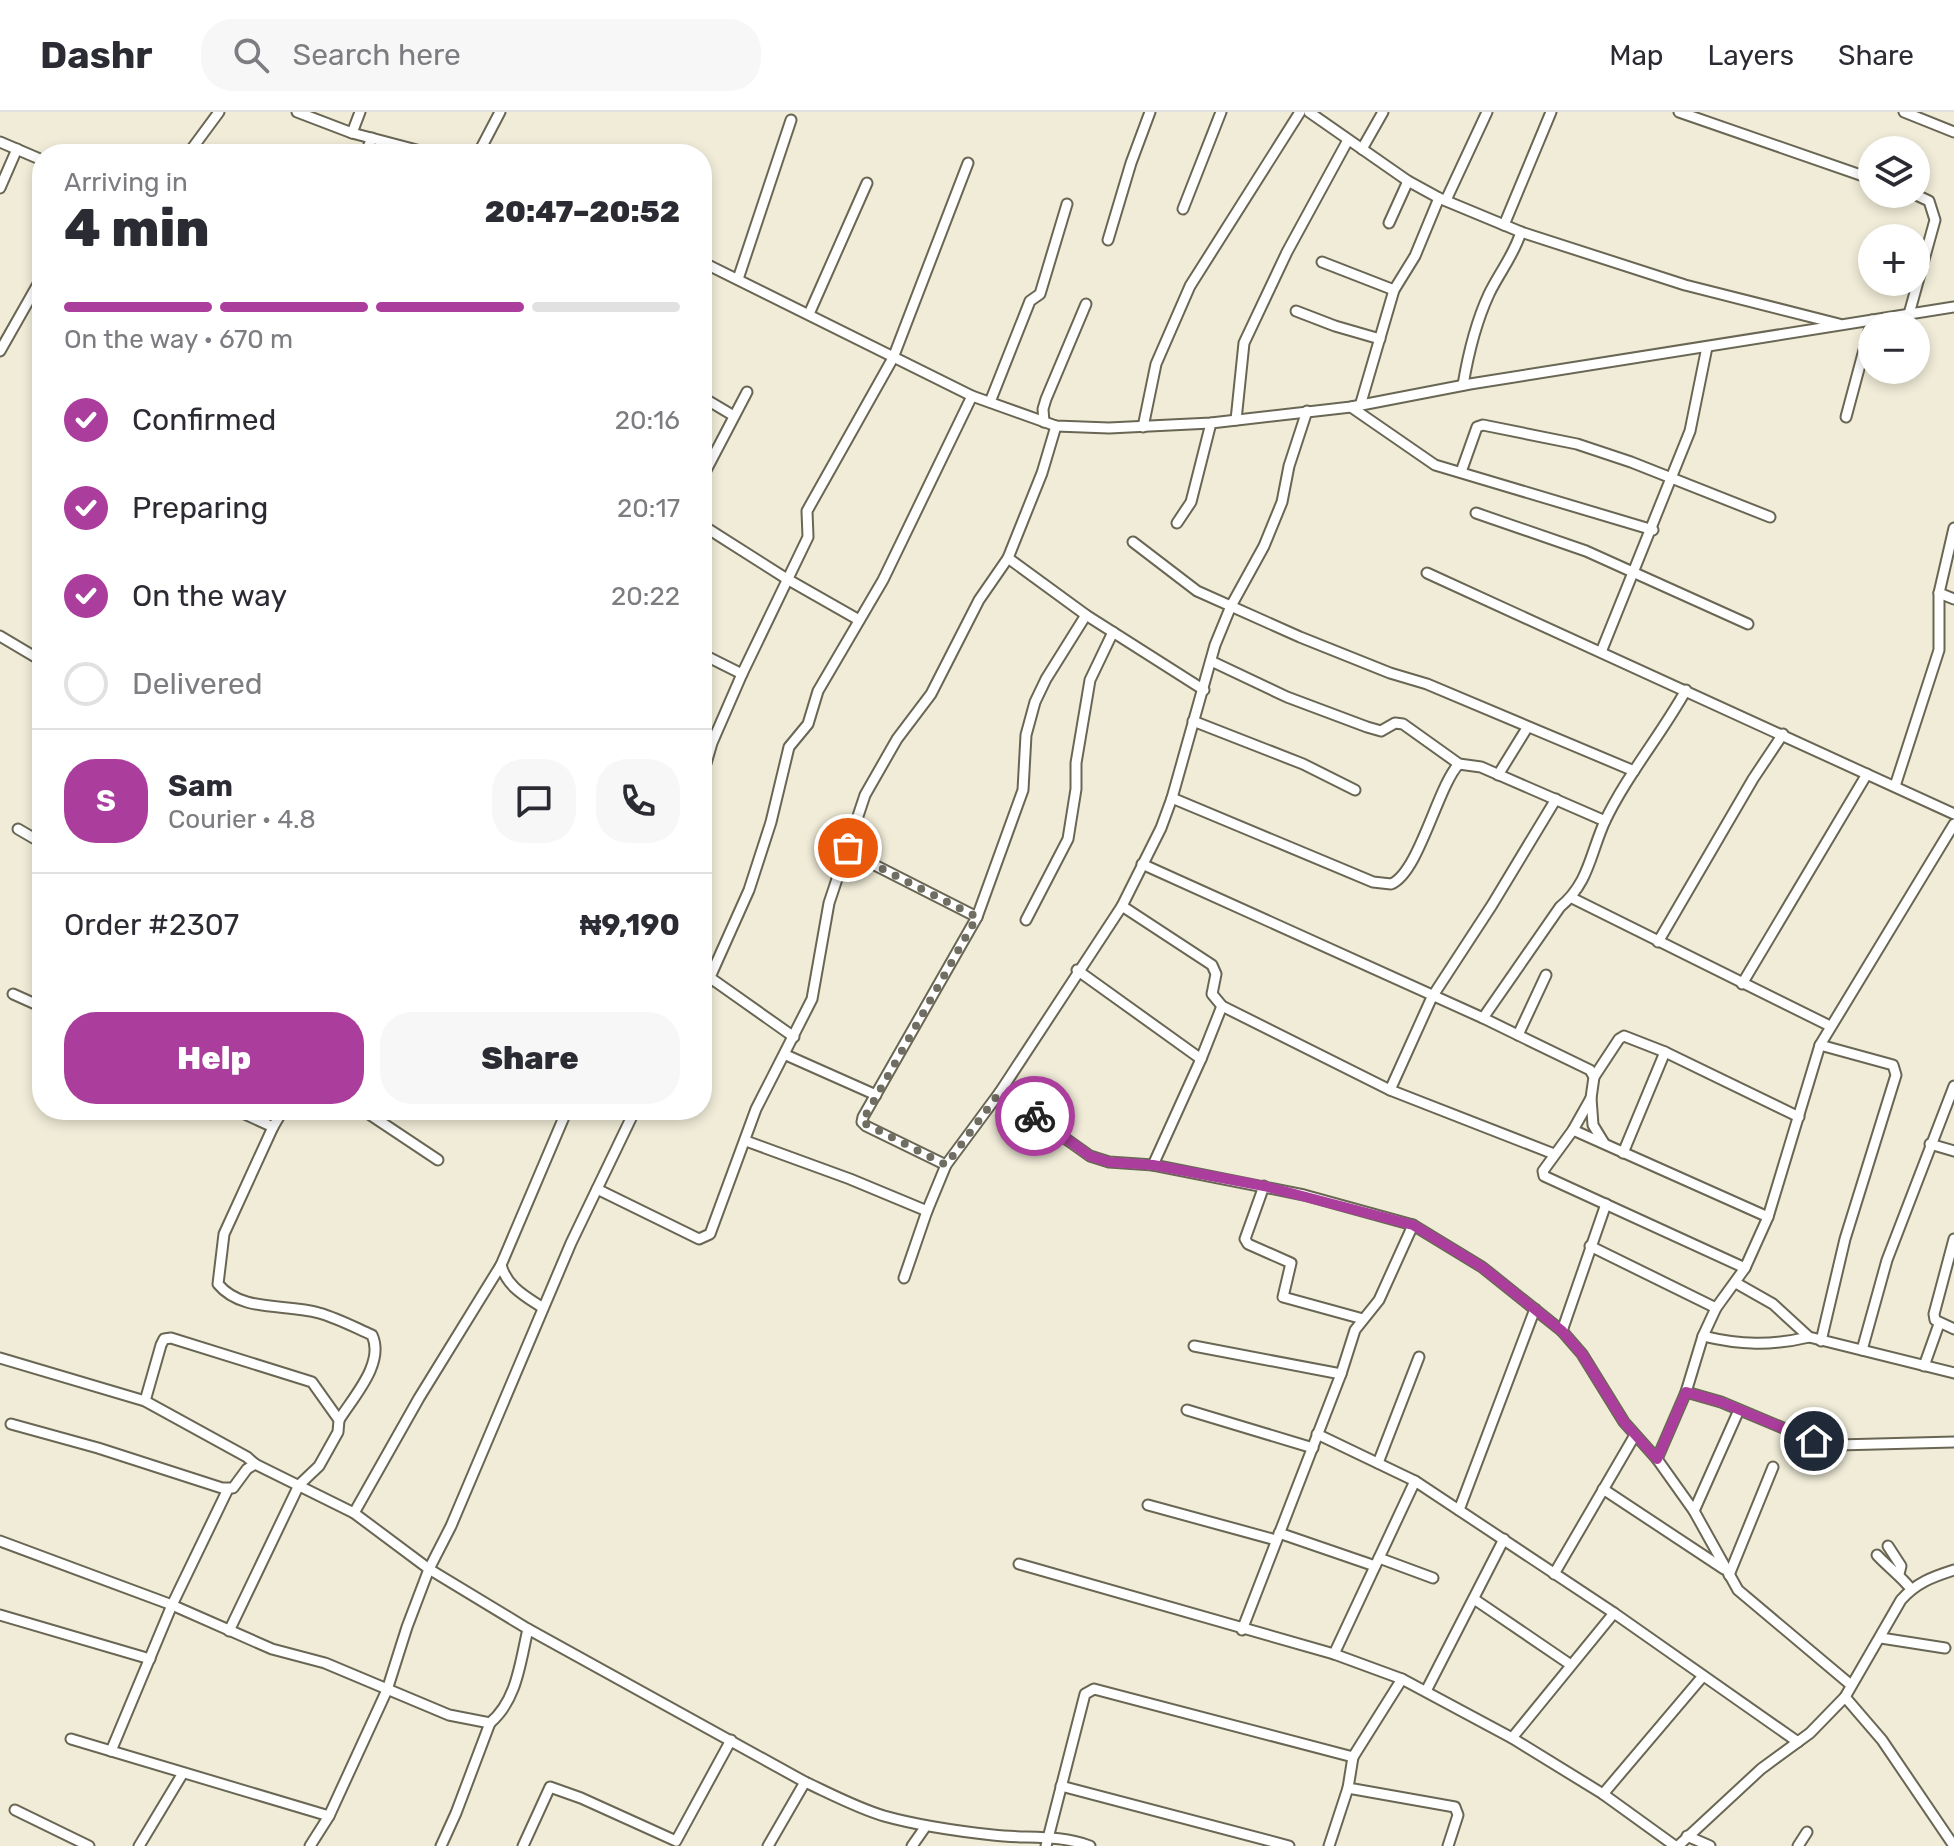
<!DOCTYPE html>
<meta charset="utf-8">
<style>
body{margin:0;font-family:Rubik,sans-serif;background:#f7f7f7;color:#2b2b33;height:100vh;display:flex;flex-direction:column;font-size:30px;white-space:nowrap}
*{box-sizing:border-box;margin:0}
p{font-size:26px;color:#7c7c81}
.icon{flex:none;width:44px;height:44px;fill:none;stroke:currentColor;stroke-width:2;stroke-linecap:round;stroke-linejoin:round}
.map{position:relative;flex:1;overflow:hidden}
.drawer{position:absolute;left:32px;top:32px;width:680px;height:976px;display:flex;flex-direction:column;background:#fff;border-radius:32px;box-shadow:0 4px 12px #0003}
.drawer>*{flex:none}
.controls{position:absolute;left:1858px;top:24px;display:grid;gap:16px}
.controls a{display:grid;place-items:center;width:72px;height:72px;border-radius:50%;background:#fff;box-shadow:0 4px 12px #0003;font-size:40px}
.pin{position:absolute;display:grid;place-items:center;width:68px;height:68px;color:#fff;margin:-34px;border:4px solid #fff;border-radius:50%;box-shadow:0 2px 8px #0007}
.courier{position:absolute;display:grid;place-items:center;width:80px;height:80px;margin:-40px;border:6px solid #ab3e9d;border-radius:50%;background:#fff;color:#222;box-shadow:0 2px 10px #0007}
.summary em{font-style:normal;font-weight:800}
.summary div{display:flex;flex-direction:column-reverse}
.summary{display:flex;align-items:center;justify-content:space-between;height:136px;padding:0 32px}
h1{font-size:52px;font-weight:800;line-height:60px}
.bar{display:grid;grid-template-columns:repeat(4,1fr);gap:12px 8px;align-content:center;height:96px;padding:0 32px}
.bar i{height:10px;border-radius:6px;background:#e1e1e2}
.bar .selected{background:#ab3e9d}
.bar p{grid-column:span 4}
.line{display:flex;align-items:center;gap:20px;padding:0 32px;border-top:2px solid #e1e1e2}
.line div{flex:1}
.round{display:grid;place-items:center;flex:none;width:84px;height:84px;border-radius:32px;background:#f7f7f7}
ol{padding:0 32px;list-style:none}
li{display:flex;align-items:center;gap:24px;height:88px}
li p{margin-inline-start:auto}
li .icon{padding:8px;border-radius:50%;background:#ab3e9d;color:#fff;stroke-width:4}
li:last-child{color:#7c7c81}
li i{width:44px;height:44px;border:4px solid #e1e1e2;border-radius:50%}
.action{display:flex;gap:16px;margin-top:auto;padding:16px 32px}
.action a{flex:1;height:92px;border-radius:32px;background:#ab3e9d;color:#fff;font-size:32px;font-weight:800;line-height:92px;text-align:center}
.action a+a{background:#f7f7f7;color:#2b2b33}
header{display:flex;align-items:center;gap:48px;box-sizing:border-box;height:112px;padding:0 40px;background:#fff;border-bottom:2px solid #e1e1e2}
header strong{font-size:38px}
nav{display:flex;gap:44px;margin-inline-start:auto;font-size:28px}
.search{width:560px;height:72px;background:#f7f7f7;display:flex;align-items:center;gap:20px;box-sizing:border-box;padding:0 28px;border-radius:32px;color:#7c7c81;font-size:30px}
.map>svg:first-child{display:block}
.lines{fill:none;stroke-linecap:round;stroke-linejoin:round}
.minor-casing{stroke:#696654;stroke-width:13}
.minor{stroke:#fff;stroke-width:9}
.done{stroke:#706e62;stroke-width:8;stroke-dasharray:0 14.4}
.route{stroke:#ab3e9d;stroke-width:10}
</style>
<header>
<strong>Dashr</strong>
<div class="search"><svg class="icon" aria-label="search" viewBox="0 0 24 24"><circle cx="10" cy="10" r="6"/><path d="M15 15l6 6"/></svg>Search here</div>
<nav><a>Map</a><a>Layers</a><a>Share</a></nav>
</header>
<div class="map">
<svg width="1954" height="1734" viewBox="0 0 1954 1734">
<rect width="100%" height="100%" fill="#f0ecd8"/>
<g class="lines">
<defs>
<g id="minor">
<path d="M297,0L352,21L432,42"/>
<path d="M1309,0L1408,69L1439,86L1521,120L1685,173L1839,212"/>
<path d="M1679,0L1872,67"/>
<path d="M1904,0L1954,20"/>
<path d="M352,21L360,0"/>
<path d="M0,30L42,48"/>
<path d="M1362,37L1383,0"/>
<path d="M188,42L219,0"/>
<path d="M365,42L372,26"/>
<path d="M478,42L500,0"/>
<path d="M0,76L17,37"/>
<path d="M1446,88L1487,0"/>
<path d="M1183,97L1221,0"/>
<path d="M1389,111L1408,69"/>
<path d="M1504,113L1551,0"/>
<path d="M1108,128L1131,51L1150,0"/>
<path d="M702,150L972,284L1056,314L1109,316L1211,311L1351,295L1470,272L1954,195"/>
<path d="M1322,150L1394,178"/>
<path d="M738,167L791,8"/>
<path d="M1296,199L1335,214L1380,227"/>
<path d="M809,202L867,71"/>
<path d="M1909,202L1935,108L1929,89L1914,82"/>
<path d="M0,239L42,165"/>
<path d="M1463,273C1468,243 1476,210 1489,182C1499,161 1514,143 1521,120"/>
<path d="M702,285L734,304"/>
<path d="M990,290L1030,189L1040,182L1067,92"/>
<path d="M1360,294L1394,178L1415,144L1439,86"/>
<path d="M1351,295L1435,353L1653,418"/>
<path d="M1846,305L1872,208"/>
<path d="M1236,308L1244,231L1287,140L1348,28"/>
<path d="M1044,310L1043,297L1046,287L1086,192"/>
<path d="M1143,315L1156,252L1190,174L1300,0"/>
<path d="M1461,360L1477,315L1483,313L1577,332L1631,350L1770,405"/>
<path d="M702,366L747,280"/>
<path d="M1476,401L1586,439L1748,512"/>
<path d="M1177,411L1191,390L1211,311"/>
<path d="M702,413L787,467L859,508"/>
<path d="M1133,430L1197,479L1300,525L1390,561L1427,572L1634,659"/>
<path d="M1008,446L1086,503L1204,578"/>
<path d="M1427,461L1954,702"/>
<path d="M1939,481L1954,487"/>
<path d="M0,524L42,549"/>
<path d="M1601,540L1690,319L1707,235"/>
<path d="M702,542L742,562"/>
<path d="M1211,549L1287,585L1367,615L1381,619L1395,611L1403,612L1459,652L1481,655L1605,709"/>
<path d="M1193,609L1303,652L1355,678"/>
<path d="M1498,663L1527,616"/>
<path d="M702,665L712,631L742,562L808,425L807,399L893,246L968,51"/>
<path d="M1895,674L1939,538V481L1954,416"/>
<path d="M1172,686L1373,770L1391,772C1419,761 1438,673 1459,652"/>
<path d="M18,717L42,731"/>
<path d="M847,739L977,805"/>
<path d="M1142,752L1483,906L1590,958L1594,965"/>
<path d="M1572,786L1830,914"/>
<path d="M1122,794L1212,853L1216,862L1212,882L1222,894L1390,978L1554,1042"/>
<path d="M1026,808L1068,727L1076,677V651L1090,568L1113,520"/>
<path d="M1658,830L1753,667L1783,622"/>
<path d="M1077,858L1201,947"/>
<path d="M702,860L794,925"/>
<path d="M1742,872L1867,662"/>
<path d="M13,882L42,895"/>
<path d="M702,883L749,778L771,710L789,635L808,612L818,579L883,468L972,284"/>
<path d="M1483,906L1560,795C1589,771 1590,742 1605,709C1627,663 1661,623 1686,578"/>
<path d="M1518,923L1546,863"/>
<path d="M1820,933L1893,953L1896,963L1845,1127L1821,1229"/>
<path d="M786,943L876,983"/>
<path d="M1390,978L1432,885L1492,793L1556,687"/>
<path d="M1000,980L1090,1044L1109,1050L1153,1053L1304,1083L1413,1113L1482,1155L1562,1219L1582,1242L1624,1310L1657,1347L1694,1399L1738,1478L1851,1573"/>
<path d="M1591,986L1593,1013L1604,1031"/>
<path d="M236,998L273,1015"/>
<path d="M283,998L273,1015L224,1122L218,1172C242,1201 286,1191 319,1201C337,1206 354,1215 372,1223C385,1251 354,1284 339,1308"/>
<path d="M363,998L438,1048"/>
<path d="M1573,1018L1768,1105"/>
<path d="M746,1029L850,1067L927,1099"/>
<path d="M1930,1032L1954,1039"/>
<path d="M1623,1041L1665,940"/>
<path d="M946,1053L866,1014L862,1010L863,1005L977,805L1023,678L1026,623L1035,590L1046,567L1086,503"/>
<path d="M1153,1053L1201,947L1222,894"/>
<path d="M1264,1074L1245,1127L1248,1132L1291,1151L1283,1185L1363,1207"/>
<path d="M597,1077L699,1127L710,1122L756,997L812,887L829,791L865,683L897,627L931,582L979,488L1008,446L1042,361L1056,314"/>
<path d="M1954,1127L1934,1202L1935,1208L1954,1217"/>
<path d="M1590,1134L1716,1196"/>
<path d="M501,1153L419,1286L354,1401L429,1457L528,1517L805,1670C831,1682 857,1696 884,1704C920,1714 956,1719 993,1723C1025,1727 1059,1722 1090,1734"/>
<path d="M1745,1156L1544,1064L1543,1059L1573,1018L1591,986L1594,965L1619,927L1624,924L1665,940L1799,1005"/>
<path d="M904,1166L927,1099L946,1053L1000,980L1122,794L1161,716L1172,686L1215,533L1231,494L1264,434L1282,390L1289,354L1307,299"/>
<path d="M1736,1171L1773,1192L1809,1225L1954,1261"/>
<path d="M543,1196C525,1184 507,1175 501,1153L567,998"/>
<path d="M1562,1219L1606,1092"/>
<path d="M1703,1224C1740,1233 1771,1234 1809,1225"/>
<path d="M1194,1234L1341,1262"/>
<path d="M1862,1238L1887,1148L1954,974"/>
<path d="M0,1246L145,1289L247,1345L255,1352"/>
<path d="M1924,1254L1939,1212"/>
<path d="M1686,1280L1721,1290L1814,1329L1838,1333L1954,1330"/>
<path d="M145,1289L161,1233L164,1227L171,1226L312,1270L339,1308L338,1320L319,1354L299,1373L229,1519"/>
<path d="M1187,1298L1313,1336"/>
<path d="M11,1312L98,1336L222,1376H233L247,1357L255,1352L354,1401"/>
<path d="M1317,1322L1415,1369L1614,1501L1798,1630"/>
<path d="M1657,1347L1686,1280L1703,1224L1716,1196L1745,1156L1768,1105L1820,933L1954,712"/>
<path d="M1378,1351L1419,1245"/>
<path d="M1603,1377L1724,1457"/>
<path d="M1148,1393L1276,1428"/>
<path d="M1459,1398L1535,1197"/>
<path d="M1694,1399L1739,1298"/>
<path d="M1279,1421L1375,1454"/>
<path d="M0,1429L172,1493L272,1537L325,1551L449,1603L490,1611C517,1588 520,1551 528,1517"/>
<path d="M1888,1434L1901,1454L1899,1462"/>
<path d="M1877,1443C1889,1456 1901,1464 1911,1477"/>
<path d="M1379,1446L1433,1466"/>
<path d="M1019,1452L1334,1542L1402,1567L1512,1626L1603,1682L1675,1734"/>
<path d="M1554,1462L1635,1323"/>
<path d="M1729,1463L1773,1355"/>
<path d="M1474,1487L1571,1553"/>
<path d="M0,1503L150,1547"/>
<path d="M1242,1518L1341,1262L1355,1218L1379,1188L1413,1113"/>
<path d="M1881,1526L1945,1536"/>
<path d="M1334,1542L1415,1369"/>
<path d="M1426,1579L1504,1427"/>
<path d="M1845,1585L1882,1628L1954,1734"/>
<path d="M1512,1626L1614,1501"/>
<path d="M71,1627L329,1704"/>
<path d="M111,1639L172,1493L228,1377"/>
<path d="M1353,1645L1348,1676L1455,1695L1458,1703L1448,1734"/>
<path d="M1061,1674L1289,1734"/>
<path d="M1603,1682L1703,1564"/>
<path d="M15,1698L89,1734"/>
<path d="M1687,1724L1710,1734"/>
<path d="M139,1734L183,1661"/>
<path d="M310,1734L329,1704L387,1578L407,1515L429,1457L451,1414L571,1131L635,998"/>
<path d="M441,1734L456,1701L490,1611"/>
<path d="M523,1734L550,1675L581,1686L676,1729L731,1628"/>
<path d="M768,1734L805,1670"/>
<path d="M912,1734L926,1714"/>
<path d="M1046,1734L1085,1582L1094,1577L1353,1645L1402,1567"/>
<path d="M1329,1734L1348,1676"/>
<path d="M1678,1734L1761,1657L1810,1621L1845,1585L1901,1488C1916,1471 1932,1465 1954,1458"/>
<path d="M1798,1734L1807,1720"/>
</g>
</defs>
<use href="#minor" class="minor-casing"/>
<use href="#minor" class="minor"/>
</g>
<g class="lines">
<path class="done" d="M848,736L847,739L977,805L862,1010L946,1053L1000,980L1035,1004"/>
<path class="route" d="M1035,1004L1090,1044L1109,1050L1153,1053L1264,1074L1413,1113L1482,1155L1562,1219L1582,1242L1624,1310L1657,1347L1686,1280L1721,1290L1814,1329"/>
</g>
</svg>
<div class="controls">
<a><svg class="icon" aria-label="layers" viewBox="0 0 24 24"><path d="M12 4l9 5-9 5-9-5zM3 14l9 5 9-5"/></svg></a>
<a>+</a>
<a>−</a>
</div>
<div class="pin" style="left:848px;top:736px;background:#ea580c"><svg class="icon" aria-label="bag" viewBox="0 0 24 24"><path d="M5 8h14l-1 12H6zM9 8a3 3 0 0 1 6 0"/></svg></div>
<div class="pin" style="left:1814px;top:1329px;background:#1f2937"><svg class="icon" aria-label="home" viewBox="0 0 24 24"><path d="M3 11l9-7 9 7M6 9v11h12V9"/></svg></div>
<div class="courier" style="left:1035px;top:1004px"><svg class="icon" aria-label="bike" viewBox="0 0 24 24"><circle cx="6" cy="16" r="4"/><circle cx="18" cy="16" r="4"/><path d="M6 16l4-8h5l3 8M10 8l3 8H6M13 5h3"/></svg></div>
<section class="drawer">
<div class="summary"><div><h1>4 min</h1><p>Arriving in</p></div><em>20:47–20:52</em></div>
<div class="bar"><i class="selected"></i><i class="selected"></i><i class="selected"></i><i></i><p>On the way · 670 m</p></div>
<ol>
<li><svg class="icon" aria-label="check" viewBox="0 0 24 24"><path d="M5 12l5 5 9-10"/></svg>Confirmed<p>20:16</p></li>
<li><svg class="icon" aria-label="check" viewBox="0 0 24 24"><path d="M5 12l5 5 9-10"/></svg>Preparing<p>20:17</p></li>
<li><svg class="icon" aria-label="check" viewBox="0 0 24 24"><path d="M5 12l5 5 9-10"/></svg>On the way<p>20:22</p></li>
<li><i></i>Delivered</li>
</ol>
<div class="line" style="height:144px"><b class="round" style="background:#ab3e9d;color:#fff">S</b><div><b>Sam</b><p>Courier · 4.8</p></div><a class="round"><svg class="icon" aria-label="chat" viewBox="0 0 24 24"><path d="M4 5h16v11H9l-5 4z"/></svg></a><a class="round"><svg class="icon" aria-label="phone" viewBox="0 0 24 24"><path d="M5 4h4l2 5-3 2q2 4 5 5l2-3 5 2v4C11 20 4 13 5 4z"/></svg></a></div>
<div class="line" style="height:104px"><div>Order #2307</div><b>₦9,190</b></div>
<div class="action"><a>Help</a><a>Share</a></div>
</section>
</div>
